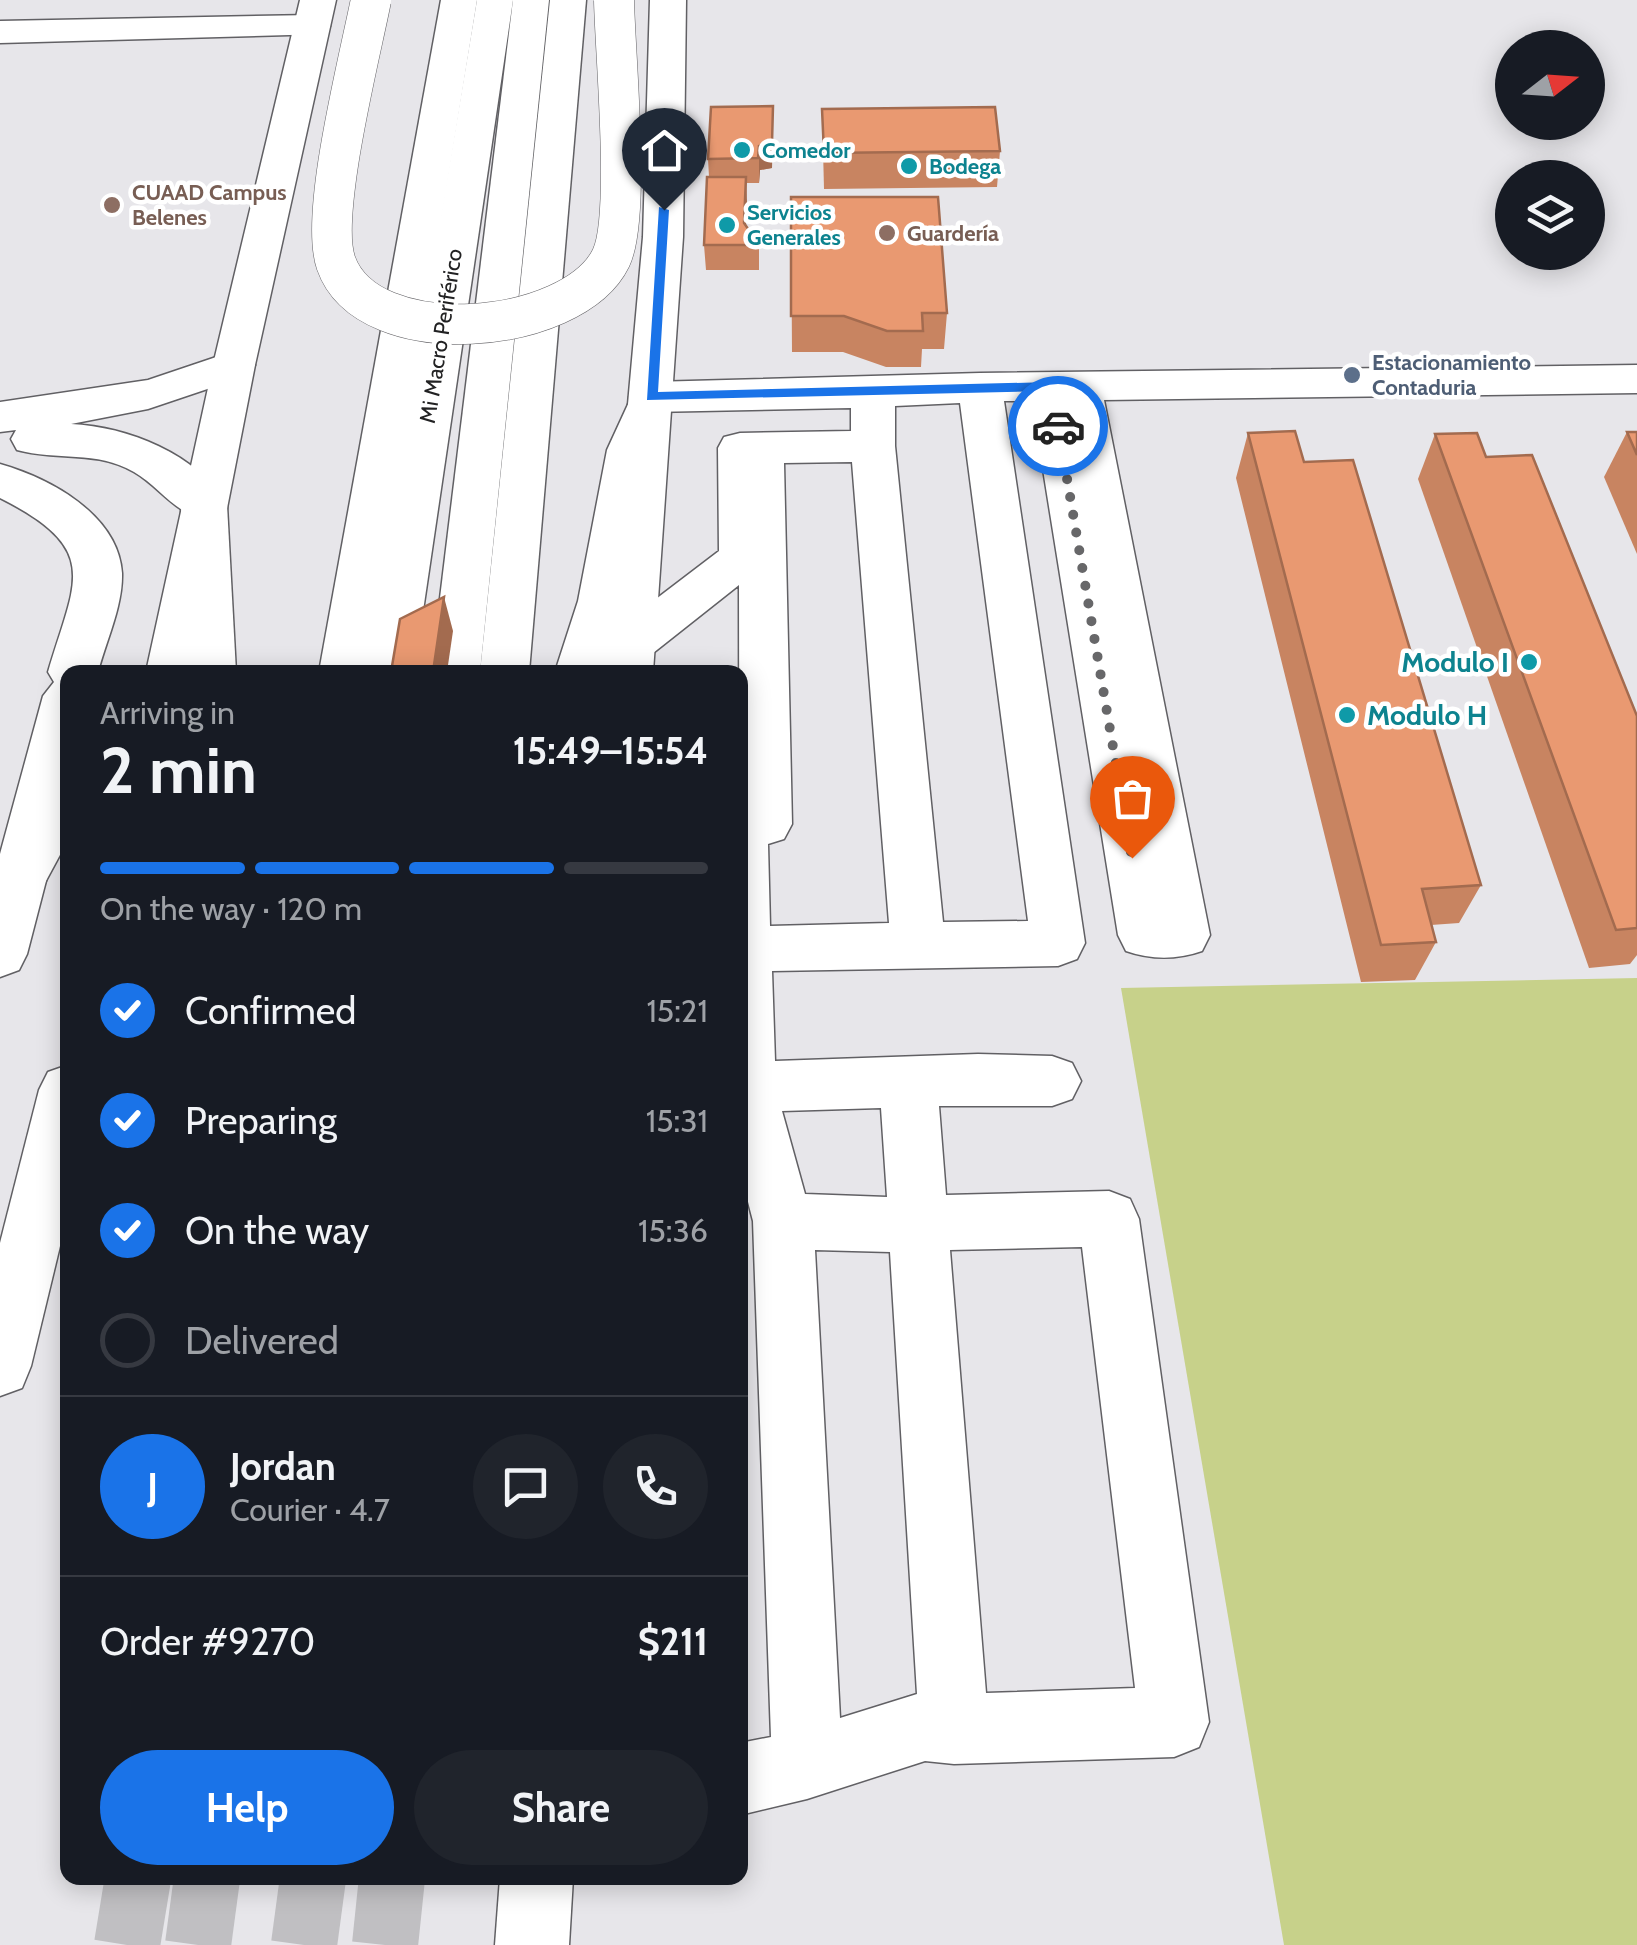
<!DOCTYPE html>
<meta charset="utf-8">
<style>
body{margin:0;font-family:Cabin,sans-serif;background:#20242c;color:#f1f3f6;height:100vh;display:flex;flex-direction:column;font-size:38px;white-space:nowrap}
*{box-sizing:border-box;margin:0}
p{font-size:32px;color:#9ea1a6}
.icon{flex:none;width:55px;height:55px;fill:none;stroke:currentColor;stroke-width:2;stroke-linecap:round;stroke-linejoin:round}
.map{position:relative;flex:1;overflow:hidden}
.side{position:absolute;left:60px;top:665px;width:688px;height:1220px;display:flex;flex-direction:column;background:#171b24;border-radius:20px;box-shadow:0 5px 25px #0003}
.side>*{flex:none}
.needle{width:65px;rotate:73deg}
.controls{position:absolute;left:1495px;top:30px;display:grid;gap:20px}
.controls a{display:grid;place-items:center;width:110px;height:110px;border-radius:50%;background:#171b24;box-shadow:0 5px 25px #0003;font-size:50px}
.pin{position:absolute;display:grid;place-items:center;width:85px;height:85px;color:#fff;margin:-102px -42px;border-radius:50% 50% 50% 0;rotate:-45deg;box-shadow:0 0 10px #0007}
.pin .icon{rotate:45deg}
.courier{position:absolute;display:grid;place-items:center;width:100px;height:100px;margin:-50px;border:8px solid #1a73e8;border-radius:50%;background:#fff;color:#222;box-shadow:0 2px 12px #0007}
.overview em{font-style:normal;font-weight:800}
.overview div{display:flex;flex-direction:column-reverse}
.overview{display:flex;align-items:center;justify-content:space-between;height:170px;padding:0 40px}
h1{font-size:65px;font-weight:800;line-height:75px}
.bar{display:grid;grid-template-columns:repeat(4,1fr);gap:15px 10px;align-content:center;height:120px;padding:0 40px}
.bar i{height:12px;border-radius:8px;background:#363941}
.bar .current{background:#1a73e8}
.bar p{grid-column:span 4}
.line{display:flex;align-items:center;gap:25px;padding:0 40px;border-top:2px solid #363941}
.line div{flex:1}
.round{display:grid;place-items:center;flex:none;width:105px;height:105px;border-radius:52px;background:#20242c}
ol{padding:0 40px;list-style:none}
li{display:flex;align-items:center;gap:30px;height:110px}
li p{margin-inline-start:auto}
li .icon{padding:10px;border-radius:50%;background:#1a73e8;color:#fff;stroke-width:4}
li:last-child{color:#9ea1a6}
li i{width:55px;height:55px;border:5px solid #363941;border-radius:50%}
.primary-button{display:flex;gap:20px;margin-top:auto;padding:20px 40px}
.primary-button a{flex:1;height:115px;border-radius:60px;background:#1a73e8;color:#fff;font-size:40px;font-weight:800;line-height:115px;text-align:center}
.primary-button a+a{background:#20242c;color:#f1f3f6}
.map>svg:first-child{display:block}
.green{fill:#c7d18a}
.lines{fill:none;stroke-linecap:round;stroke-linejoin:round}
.minor-tunnel{stroke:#c0bfc2;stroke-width:66;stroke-dasharray:66 32;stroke-linecap:butt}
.highway-tunnel{stroke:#c0bfc2;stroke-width:66;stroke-dasharray:66 32;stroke-linecap:butt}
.minor-casing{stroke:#616064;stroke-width:3}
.major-casing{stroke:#616064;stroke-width:3}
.highway-casing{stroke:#616064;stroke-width:3}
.minor{fill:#fff;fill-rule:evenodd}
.major{fill:#fff;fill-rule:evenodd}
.highway{fill:#fff;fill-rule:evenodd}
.major-bridge-casing{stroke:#616064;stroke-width:41;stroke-linecap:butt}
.major-bridge{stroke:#fff;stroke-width:40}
.wall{fill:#c88461}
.shaded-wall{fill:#a36b4f}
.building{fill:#e99971;stroke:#a36b4f;stroke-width:2.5}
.route{fill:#1a73e8}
.done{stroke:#676769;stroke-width:10;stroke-dasharray:0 18}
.culture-dot{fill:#0f9aa8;stroke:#fff;stroke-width:4}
.education-dot{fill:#8d6e63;stroke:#fff;stroke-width:4}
.service-dot{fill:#5c6f8a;stroke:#fff;stroke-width:4}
.labels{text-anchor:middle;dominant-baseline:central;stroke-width:9;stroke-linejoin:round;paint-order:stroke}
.far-culture-label{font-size:22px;font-weight:bold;fill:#0d838f;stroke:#fff;text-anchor:start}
.far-education-label{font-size:22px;font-weight:bold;fill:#785e54;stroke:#fff;text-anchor:start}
.far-street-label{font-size:22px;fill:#222223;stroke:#fff}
.far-service-label{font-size:22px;font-weight:bold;fill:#4e5e75;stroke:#fff;text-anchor:start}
.culture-label{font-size:28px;font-weight:bold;fill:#0d838f;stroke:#fff;text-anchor:end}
</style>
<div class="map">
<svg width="1637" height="1945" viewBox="0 0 1637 1945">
<rect width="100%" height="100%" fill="#e7e6ea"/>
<path class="green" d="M1637,978V1945H1284L1121,988Z"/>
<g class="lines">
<g class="minor-tunnel">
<path d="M198,1945L207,1878"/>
<path d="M304,1945L313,1878"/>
</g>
<g class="highway-tunnel">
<path d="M127,1945L138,1878"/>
<path d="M385,1945L392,1878"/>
</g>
<defs>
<g id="minor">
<path d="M477,0H513L414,672H365Z"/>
<path d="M513,0H549L480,672H431Z"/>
<path d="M312,15L325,18L330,26L325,34L0,43V21Z"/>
<path d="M234,351L249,355L255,365L249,375L148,409L71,424C128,427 196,453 227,505L220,516C183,527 164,489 134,472C96,450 57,461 17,450L11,439L16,430L0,432V402L148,380Z"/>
<path d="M1637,365V393L1104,400L1210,935L1202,951C1176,960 1152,960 1126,951L1118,935L1032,401H1004L1085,943L1077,959L1058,966L772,971L775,1061L978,1054L1052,1056L1072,1063L1081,1081L1072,1099L1052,1106H939L946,1195L1109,1191L1130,1199L1139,1219L1209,1722L1199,1747L1174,1757L954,1764L925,1761L807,1799L740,1815V1743L771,1737L753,1221L740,1171L739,585L648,657L631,662L614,657L607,644L614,631L719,551L718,448L724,437L740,433L851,431V408L651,412L636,407L629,397L636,387L651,382L980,373ZM960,403L1028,921L943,922L895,446V406ZM852,462L889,923L770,926L768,844L784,839L792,824L784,463ZM881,1108L887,1197L805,1194L782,1111ZM1082,1247L1135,1688L986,1693L950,1250ZM815,1250L890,1252L917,1694L840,1718Z"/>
<path d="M0,464C49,478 118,514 122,573C123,606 106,641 98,672H68V796L27,954L19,970L0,977V854L43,696L54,682L48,672C75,580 103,550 0,498Z"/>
</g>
<g id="major">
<path d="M300,0H336L255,365L195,672H146L213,365Z"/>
<path d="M650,0H686L683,237L653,672H604L643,237Z"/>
<path d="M68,771V840L41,890L22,897L3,890L0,866L3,860L50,777Z"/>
<path d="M68,1065V1213L31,1366L22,1388L0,1396V1243L39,1090L48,1072Z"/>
<path d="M500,1878H573L569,1945H495Z"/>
</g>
<g id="highway">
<path d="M441,0H477L368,672H319Z"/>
<path d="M550,0H586L529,672H480Z"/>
<path d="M651,382L666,387L673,397L651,450L626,601L604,672H555L578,601L607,450L636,387Z"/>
<path d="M204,489L220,494L227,505L236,672H187L181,505L188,494Z"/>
</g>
</defs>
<use href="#minor" class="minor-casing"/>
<use href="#major" class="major-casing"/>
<use href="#highway" class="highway-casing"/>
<use href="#minor" class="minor"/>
<use href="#major" class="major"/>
<use href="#highway" class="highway"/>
<defs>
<path id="major-bridge" d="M371,0C360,56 319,215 336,263C368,354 573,336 611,258C631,217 615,54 614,0"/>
</defs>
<use href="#major-bridge" class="major-bridge-casing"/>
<use href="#major-bridge" class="major-bridge"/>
</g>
<g class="wall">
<path d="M773,106L772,168L760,170L759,183H746V226L759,245V270H706L704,245L709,177L708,159Z"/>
<path d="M822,109L1000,151L997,187L824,189Z"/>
<path d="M791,197L947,313L944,349H922L921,367H886L843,352H792Z"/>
<path d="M1627,432H1637V554L1604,477Z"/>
<path d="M1248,433L1304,462L1481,885L1459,923L1431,925L1436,942L1415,980L1361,982L1236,478Z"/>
<path d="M1435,434L1486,457L1637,716V955L1630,964L1589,968L1418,479Z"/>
</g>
<g class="shaded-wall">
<path d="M773,106L772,168L760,170L759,183V146Z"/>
<path d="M746,177L747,202L745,248L744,223Z"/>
<path d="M444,597L453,631L447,672H433Z"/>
</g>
<g class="building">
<path d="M773,106L772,143L759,146L758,158L708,159L711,107Z"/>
<path d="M995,107L1000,151L824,153L822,109Z"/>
<path d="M707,177H746L744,223L759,245H704Z"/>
<path d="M791,197H938L947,313H922L923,331H887L844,316H791Z"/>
<path d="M1295,431L1304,462L1353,460L1481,885L1422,889L1436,942L1381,945L1248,433Z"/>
<path d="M1627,432H1637V455Z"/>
<path d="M1477,433L1486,457L1532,455L1637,716V928L1616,930L1435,434Z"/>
<path d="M444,597L433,672H391L400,619Z"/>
</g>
<path class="route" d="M659,207L669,210L658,392L1051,382L1058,386L1064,426L1058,430L1051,426L1046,391L647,400Z"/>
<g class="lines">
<path class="done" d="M1058,426L1132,858"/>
</g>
<g class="culture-dot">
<circle cx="742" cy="150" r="10"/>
<circle cx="909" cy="166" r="10"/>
<circle cx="727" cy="225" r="10"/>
<circle cx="1529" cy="662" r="10"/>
<circle cx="1347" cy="715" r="10"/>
</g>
<g class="education-dot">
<circle cx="112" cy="205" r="10"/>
<circle cx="887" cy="233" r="10"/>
</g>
<circle class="service-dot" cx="1352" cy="375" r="10"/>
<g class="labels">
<g class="far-culture-label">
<text x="762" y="150">Comedor</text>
<text x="929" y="166">Bodega</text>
<text x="747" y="212">Servicios<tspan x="747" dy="25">Generales</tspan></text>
</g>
<g class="far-education-label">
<text x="132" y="192">CUAAD Campus<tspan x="132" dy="25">Belenes</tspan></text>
<text x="907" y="233">Guardería</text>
</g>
<g class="far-street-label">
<text transform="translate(441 336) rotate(-81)">Mi Macro Periférico</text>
</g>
<g class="far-service-label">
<text x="1372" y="362">Estacionamiento<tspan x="1372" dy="25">Contaduria</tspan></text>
</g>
<g class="culture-label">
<text x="1509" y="662">Modulo I</text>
<text x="1367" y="715" text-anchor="start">Modulo H</text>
</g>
</g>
</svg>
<div class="controls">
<a><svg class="needle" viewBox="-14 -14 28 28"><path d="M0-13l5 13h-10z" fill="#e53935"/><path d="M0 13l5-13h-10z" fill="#9ea1a6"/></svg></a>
<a><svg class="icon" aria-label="layers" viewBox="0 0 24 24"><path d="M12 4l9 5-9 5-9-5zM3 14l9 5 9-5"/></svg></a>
</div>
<div class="pin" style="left:1132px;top:858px;background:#ea580c"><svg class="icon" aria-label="bag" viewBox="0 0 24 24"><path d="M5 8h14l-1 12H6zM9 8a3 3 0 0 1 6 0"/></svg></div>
<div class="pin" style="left:664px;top:210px;background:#1f2937"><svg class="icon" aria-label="home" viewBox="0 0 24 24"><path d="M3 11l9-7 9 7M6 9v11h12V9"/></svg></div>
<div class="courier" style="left:1058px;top:426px"><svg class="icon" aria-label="car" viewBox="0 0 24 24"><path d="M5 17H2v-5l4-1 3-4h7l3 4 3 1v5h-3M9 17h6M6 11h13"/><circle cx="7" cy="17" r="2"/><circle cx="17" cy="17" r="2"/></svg></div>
<section class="side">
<div class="overview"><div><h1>2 min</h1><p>Arriving in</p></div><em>15:49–15:54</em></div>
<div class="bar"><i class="current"></i><i class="current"></i><i class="current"></i><i></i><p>On the way · 120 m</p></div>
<ol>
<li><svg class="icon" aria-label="check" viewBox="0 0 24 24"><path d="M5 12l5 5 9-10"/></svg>Confirmed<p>15:21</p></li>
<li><svg class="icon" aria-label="check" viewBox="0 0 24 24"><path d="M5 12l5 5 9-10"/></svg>Preparing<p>15:31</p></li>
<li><svg class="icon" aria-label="check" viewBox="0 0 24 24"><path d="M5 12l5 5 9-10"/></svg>On the way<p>15:36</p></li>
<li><i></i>Delivered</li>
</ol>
<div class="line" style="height:180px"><b class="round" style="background:#1a73e8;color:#fff">J</b><div><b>Jordan</b><p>Courier · 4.7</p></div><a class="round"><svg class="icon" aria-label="chat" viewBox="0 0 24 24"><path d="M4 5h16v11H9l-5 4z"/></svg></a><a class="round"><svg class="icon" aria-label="phone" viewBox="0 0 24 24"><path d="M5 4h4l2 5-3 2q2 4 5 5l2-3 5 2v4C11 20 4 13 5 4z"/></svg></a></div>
<div class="line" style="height:130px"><div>Order #9270</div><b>$211</b></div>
<div class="primary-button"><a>Help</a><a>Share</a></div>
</section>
</div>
